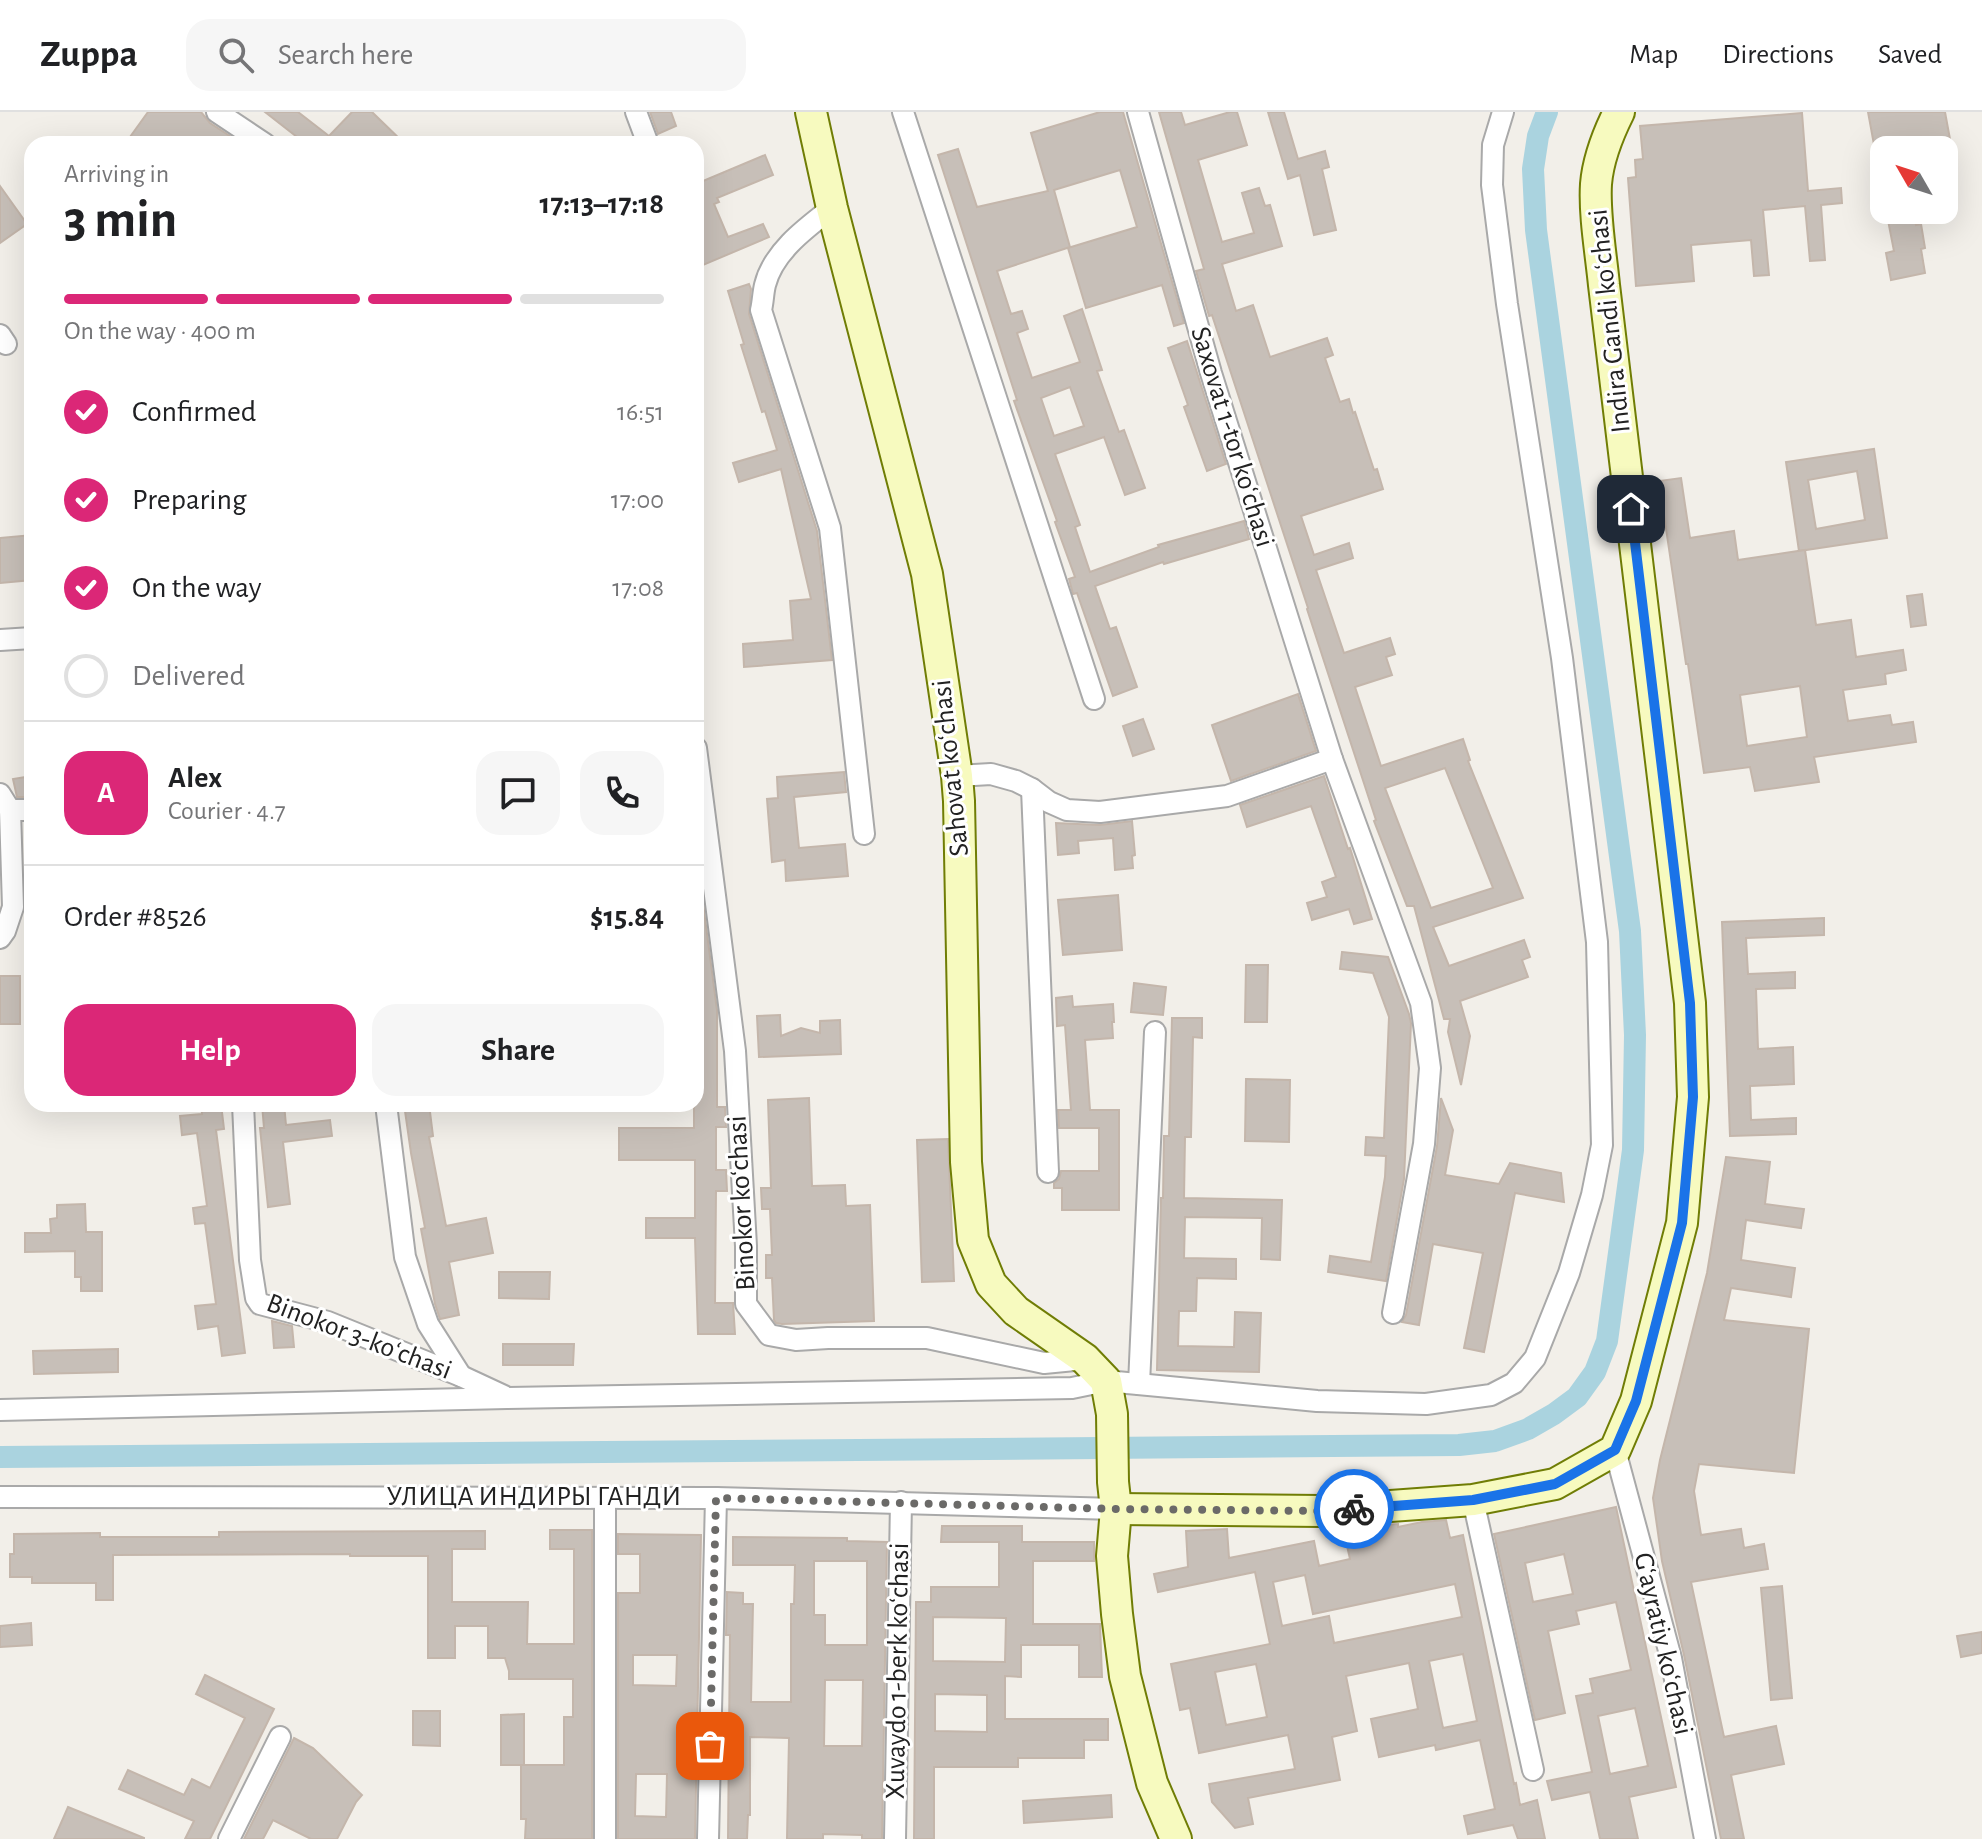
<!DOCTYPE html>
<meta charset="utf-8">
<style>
body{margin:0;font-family:"Alegreya Sans",sans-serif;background:#f6f6f6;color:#202124;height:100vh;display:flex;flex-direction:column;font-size:30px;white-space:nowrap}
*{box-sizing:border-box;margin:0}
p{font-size:26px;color:#757577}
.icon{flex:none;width:44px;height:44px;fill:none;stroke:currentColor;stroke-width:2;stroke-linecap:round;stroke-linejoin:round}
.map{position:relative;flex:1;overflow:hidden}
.panel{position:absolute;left:24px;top:24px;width:680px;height:976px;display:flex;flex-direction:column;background:#fff;border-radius:24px;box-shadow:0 8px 32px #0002}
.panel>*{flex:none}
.needle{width:52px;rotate:309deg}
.buttons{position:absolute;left:1870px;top:24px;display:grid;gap:16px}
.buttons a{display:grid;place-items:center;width:88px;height:88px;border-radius:16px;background:#fff;box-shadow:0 8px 32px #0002;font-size:40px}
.pin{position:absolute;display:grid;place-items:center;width:68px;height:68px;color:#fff;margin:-34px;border-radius:16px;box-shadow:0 4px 12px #0006}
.courier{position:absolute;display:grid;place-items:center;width:80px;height:80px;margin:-40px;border:6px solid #1a73e8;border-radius:50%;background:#fff;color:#222;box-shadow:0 2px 10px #0007}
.summary em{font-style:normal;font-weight:700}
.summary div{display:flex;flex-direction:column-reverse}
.summary{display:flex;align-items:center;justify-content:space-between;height:136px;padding:0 40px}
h1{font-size:52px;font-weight:700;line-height:60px}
.bar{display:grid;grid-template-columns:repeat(4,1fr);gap:12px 8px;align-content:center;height:96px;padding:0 40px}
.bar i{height:10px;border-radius:6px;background:#e0e0e0}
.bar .selected{background:#db2777}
.bar p{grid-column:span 4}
.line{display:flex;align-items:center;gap:20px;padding:0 40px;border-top:2px solid #e0e0e0}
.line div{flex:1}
.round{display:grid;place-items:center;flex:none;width:84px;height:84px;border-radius:24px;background:#f6f6f6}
ol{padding:0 40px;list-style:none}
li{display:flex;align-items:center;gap:24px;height:88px}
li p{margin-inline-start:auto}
li .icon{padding:8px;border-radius:50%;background:#db2777;color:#fff;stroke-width:4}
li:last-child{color:#757577}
li i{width:44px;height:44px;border:4px solid #e0e0e0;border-radius:50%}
.cta{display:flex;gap:16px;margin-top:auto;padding:16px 40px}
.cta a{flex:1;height:92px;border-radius:24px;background:#db2777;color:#fff;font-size:32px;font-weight:700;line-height:92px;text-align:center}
.cta a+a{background:#f6f6f6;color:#202124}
header{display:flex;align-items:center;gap:48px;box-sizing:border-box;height:112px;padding:0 40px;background:#fff;border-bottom:2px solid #e0e0e0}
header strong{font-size:38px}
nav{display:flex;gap:44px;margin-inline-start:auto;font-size:28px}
.search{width:560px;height:72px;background:#f6f6f6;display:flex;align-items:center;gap:20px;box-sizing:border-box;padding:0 28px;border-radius:24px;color:#757577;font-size:30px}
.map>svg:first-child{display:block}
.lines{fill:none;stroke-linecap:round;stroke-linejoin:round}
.canal{stroke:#aad3df;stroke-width:22}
.building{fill:#c7bfb8;stroke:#c4b6ab;stroke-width:2;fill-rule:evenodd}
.street-casing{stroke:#a9a9a9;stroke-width:24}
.secondary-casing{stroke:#707d05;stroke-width:34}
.street{stroke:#fff;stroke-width:20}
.secondary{stroke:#f7fabf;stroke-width:30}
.done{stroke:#6b6a68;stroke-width:8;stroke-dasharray:0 14.4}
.route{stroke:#1a73e8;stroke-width:10}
.labels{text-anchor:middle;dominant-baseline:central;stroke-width:6;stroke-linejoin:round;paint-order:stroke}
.street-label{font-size:28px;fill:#222;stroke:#fff}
</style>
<header>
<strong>Zuppa</strong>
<div class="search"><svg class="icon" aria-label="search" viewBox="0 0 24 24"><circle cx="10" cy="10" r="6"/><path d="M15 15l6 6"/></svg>Search here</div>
<nav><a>Map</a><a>Directions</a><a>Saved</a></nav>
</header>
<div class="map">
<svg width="1982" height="1727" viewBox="0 0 1982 1727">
<rect width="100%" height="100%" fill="#f2efe9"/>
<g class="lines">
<path class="canal" d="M0,1345L1459,1333L1495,1329L1528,1317L1554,1302L1577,1285L1595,1260L1607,1229L1633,1038L1635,923L1630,819L1536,118L1533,57L1538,24L1547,0"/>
</g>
<g class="building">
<path d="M148,0H201L210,11L242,32H125Z"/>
<path d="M265,0H298L329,24L352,0H372L405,32H306Z"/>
<path d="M650,0H671L676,14L658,22Z"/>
<path d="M1100,0H1123L1184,211L1174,214L1162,173L1086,196L1068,136L1137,115L1120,58L1054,78L1070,135L997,159L1011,202L1022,199L1028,217L1017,221L1032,266L1080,250L1064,204L1082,197L1102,258L1097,259L1119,320L1124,318L1145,376L1125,383L1104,325L1055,342L1080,413L1075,415L1090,460L1159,435L1158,433L1244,409L1249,427L1164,452L1163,450L1095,474L1110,517L1116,515L1137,575L1113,584L1077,481L1073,482L1069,467L1075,465L1055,410L1057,409L1014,289L1017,288L938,43L958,37L977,95L1048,79L1031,21ZM1070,275L1084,314L1054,324L1041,286Z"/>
<path d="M1159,0H1181L1185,13L1230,0H1237L1247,33L1198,48L1222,130L1254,121L1242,81L1259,76L1265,94L1270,93L1282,134L1222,152L1236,199L1253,193L1270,245L1327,226L1333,243L1325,246L1340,290L1349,287L1353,301L1355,300L1374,358L1377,357L1383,377L1301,404L1314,443L1349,431L1353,446L1316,458L1344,541L1390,526L1395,542L1386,545L1392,563L1355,575L1381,654L1463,627L1470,648L1468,649L1523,786L1433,815L1449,854L1524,828L1530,845L1522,848L1528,865L1460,889L1470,924L1461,973L1448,920L1450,907H1444L1414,794H1407L1374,709L1376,708L1307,497L1308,496L1212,203L1209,204L1196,159L1204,157ZM1445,656L1493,776L1431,796L1385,676Z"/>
<path d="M1268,0H1284L1298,47L1325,39L1329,55L1322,57L1336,118L1314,123L1300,63L1288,67Z"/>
<path d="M1868,0H1945L1952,38H1875Z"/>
<path d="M1802,1L1808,79L1841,76L1842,91L1821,93L1825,148L1810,149L1805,94L1763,98L1769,163L1754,164L1751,128L1691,133L1694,169L1636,174L1628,66L1636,65L1635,48L1643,47L1640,14Z"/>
<path d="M765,43L773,63L717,86L719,90L714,92L728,125L763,112L769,125L703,153L696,137V72Z"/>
<path d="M0,74L27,112L0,131Z"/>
<path d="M1886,98H1913L1916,113L1921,112L1925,136L1921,137L1925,161L1891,168L1886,141L1894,139Z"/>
<path d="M749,172L751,177L749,202L817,419L832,548L744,555L743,532L793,528L790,489L811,487L781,357L739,370L733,351L777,338L765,299L762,300L741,233L744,232L728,179Z"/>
<path d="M1187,229L1226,352L1207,359L1184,295L1188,293L1168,236Z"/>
<path d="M1874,337L1887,426L1799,439L1786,350ZM1857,359L1865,408L1816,417L1808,368Z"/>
<path d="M1681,366L1690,426L1734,419L1738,448L1805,438L1816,513L1851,508L1856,545L1903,538L1906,558L1885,562L1886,572L1843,578L1848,609L1890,603L1892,613L1913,610L1916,630L1814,645L1819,670L1755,679L1750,655L1704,661L1688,552H1686L1659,369ZM1800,574L1807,625L1747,634L1740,583Z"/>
<path d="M32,423V468L0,471V426Z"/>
<path d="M1922,482L1926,513L1911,515L1907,484Z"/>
<path d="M1298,582L1316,639L1231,669L1212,613Z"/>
<path d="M1143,607L1154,637L1133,644L1123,614Z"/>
<path d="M844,660L846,680L794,685L799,736L845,732L848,764L786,769L785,748L772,750L767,687L778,686L777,665Z"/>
<path d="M32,664V685H17L13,667Z"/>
<path d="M1324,664L1348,737L1350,736L1372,807L1354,812L1349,797L1312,808L1307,791L1327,785L1322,770L1336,765L1311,694L1247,715L1240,693Z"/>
<path d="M1132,709L1135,743L1132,744L1133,756L1115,758L1113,726L1078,729L1079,741L1058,743L1056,711L1100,713Z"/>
<path d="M1118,783L1122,838L1063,843L1058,788Z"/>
<path d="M696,791H703L717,898V995H725L726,1015H716V1058H726L727,1079H716L715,1191H733L735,1222H698L695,1126H646V1106H695V1048H619V1016H694V992H696Z"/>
<path d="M1824,806V823L1746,826L1748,862L1795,860V876L1756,877L1758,937L1793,935L1794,972L1750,974L1751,1008L1796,1006V1022L1730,1024L1722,810Z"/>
<path d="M1342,840L1388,845L1409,902L1411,911L1404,1067L1386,1169L1328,1160L1330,1144L1371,1150L1385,1065L1386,1044L1365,1043L1366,1025L1384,1026L1389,905L1373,861L1340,857Z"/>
<path d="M1246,853H1268L1267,910H1245Z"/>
<rect x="0" y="864" width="20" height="48"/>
<path d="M1134,871L1166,875L1163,903L1131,900Z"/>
<path d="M1072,884L1073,895L1113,892L1114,910H1112L1113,926L1085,928L1090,998H1119V1098H1062V1076H1054V1071L1059,1067L1061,1059H1099V1016H1059L1058,998H1071L1065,913L1057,914L1056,886Z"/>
<path d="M780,903L781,924L801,916L820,921V909L840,908L841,942L759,945L757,904Z"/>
<path d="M1172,906H1202V926L1193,925L1191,1025H1185L1184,1086L1282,1088L1280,1148L1261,1147L1262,1106L1185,1105L1184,1146L1236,1147V1167L1197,1166L1196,1199H1179L1178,1234L1234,1235L1235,1200L1261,1201L1259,1260L1157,1258L1161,1086H1163L1164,1024H1169Z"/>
<path d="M1246,967L1290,968L1289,1030L1245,1029Z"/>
<path d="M809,986L812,1074L845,1073L846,1094L870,1093L874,1209L782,1212L776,1211L774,1208L772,1166H766V1143H772L770,1097H762L761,1076H771L768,988Z"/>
<path d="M1441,986L1453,1018L1445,1063L1499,1072L1510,1051L1561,1061L1564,1090L1515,1081L1484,1240L1464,1236L1483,1141L1433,1132L1419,1213L1402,1210L1406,1203L1437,1034Z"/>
<path d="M201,992H221L224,1017L216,1018L245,1241L222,1244L218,1214L198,1217L195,1194L216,1192L205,1111L195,1112L193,1096L207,1094L197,1021L182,1023L180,1004L202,1002Z"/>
<path d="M262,992H284L286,1013L330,1008L332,1024L283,1030L290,1092L268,1095L260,1016H264Z"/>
<path d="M404,992H429L433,1024L429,1025L446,1114L486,1106L493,1141L449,1150L459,1203L440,1207L435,1192L421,1117L425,1116L411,1041Z"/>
<path d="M948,1027L954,1169L922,1170L917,1028Z"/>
<path d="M1726,1045L1770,1050L1765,1092L1804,1097L1801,1116L1746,1108L1741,1148L1795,1156L1791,1185L1731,1176L1724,1208L1809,1217L1794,1361L1699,1352L1694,1379L1701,1423L1741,1417L1744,1436L1764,1432L1768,1457L1691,1470L1724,1625L1776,1614L1784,1652L1731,1663L1744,1727H1721L1684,1543L1662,1449L1653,1386L1660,1348L1707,1161Z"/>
<path d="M85,1092L86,1120H102V1179H81V1165H75V1139L25,1140V1121H51L50,1107L57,1106V1093Z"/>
<path d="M499,1160H550L549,1187L499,1186Z"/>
<path d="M272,1209L292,1214L294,1235L274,1236Z"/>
<path d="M503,1232H574L573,1253H503Z"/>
<path d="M118,1237V1260L34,1262L33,1239Z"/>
<path d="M1616,1395L1676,1675L1629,1685L1638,1727H1600L1590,1680L1552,1688L1547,1669L1592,1660L1576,1584L1593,1581L1590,1567L1631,1558L1616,1490L1576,1499L1579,1512L1548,1519L1565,1601L1535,1608L1494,1422ZM1564,1442L1573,1482L1533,1490L1525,1451ZM1635,1596L1648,1654L1610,1662L1598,1604Z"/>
<path d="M1446,1408L1450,1426L1463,1423L1464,1428L1514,1672L1516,1671L1520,1693L1537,1688L1545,1727H1518L1513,1713L1468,1722L1464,1704L1495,1697L1480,1628L1436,1638L1435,1633L1379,1645L1371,1607L1418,1597L1409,1551L1346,1564L1357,1619L1332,1625L1340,1668L1248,1686L1253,1712L1235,1716L1212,1690L1209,1672L1295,1657L1288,1623L1199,1641L1190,1596L1180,1598L1171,1552L1270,1532L1255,1460L1158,1480L1154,1462L1188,1455L1186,1419L1227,1417L1229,1446L1314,1429L1319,1454L1350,1447L1343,1416L1398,1412V1415L1422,1410ZM1305,1463L1313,1502L1455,1472L1462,1505L1334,1531L1329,1504L1282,1514L1273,1470ZM1463,1542L1477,1609L1443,1616L1429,1549ZM1256,1552L1267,1605L1226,1613L1215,1560Z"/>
<path d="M942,1414H1022V1430H1094V1449H1033V1512H1100L1102,1565H1079V1533H1021V1565L1005,1564V1607H1108V1628H1084V1646H1018V1655H934V1727H914L916,1490H931V1475H999V1430H941ZM933,1505L1006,1506L1005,1550L933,1549ZM935,1582L987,1583V1620L935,1619Z"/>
<path d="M550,1418H592V1727H525L526,1707H521V1653H564V1605H573V1567H509V1559L505,1546H488V1514H455V1546H428V1444H350V1442L113,1443V1488H96V1471H32V1465H10V1442H14V1422L100,1421V1425H219V1420L485,1419V1437H452V1490H528L527,1532H574V1437H550Z"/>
<path d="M618,1422L701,1423L695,1727H618V1481H640V1442H618ZM633,1543H677L676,1574L633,1573ZM636,1662H667L666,1705L635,1704Z"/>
<path d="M733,1425L847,1426V1429L887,1430L882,1727H862V1723L823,1722V1727H787L789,1626L750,1625V1703H748L747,1727H728L730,1523H726L727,1480L743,1481V1492H753L751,1590H791V1492H794L795,1453H733ZM814,1449H867V1533H825V1503H814ZM825,1568H863L862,1634H824Z"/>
<path d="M1782,1474L1792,1586L1771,1588L1761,1476Z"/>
<path d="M31,1511L32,1533L0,1535V1514Z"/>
<path d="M1982,1520V1541L1961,1545L1957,1524Z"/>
<path d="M205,1563L274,1597L210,1727H185L194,1709L119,1677L128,1658L184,1683L192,1667L210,1676L245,1606L196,1582Z"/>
<path d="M413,1599H440V1634L413,1633Z"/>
<path d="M524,1602V1653H501V1603Z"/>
<path d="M294,1626L313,1636L362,1683L356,1690L337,1727H311L273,1708L263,1727H244Z"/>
<path d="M1111,1683L1112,1705L1024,1711L1023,1689Z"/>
<path d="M68,1695L144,1726V1727H54Z"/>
</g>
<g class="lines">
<defs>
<g id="street">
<path d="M217,0L265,32"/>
<path d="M636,0L648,32"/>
<path d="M903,0L1094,587"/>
<path d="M1138,0L1211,261L1332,647L1421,891L1430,956L1424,1032L1393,1201"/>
<path d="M832,96C806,116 773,140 765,173C763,181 763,190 761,198L830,416L864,722"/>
<path d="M0,223L6,232"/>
<path d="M0,528L32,526"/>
<path d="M696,636L735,939L746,1134V1192L769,1223L796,1228L828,1226H927L1044,1251L1085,1247"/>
<path d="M957,664L991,662L1016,669L1032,677L1049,690L1067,698L1100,700L1227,684L1332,647"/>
<path d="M1032,677L1048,1060"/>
<path d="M0,682L10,698L13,795L5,819L0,826"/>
<path d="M10,698H32"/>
<path d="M243,992L250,1148L256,1186L260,1192L328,1210L461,1264L504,1284"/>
<path d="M386,992L405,1145L428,1212L461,1264"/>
<path d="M1139,1272L1155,920"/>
<path d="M0,1298L507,1286L1072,1276L1106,1269L1317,1289L1426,1292L1491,1283L1514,1271L1535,1246L1569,1161L1592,1083L1602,1033L1597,830L1562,546L1507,192L1492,73L1493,33L1503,0"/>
<path d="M1615,1338L1671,1546L1705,1727"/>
<path d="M0,1385L716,1386L1116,1397"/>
<path d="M1473,1388L1533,1658"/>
<path d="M229,1727L280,1625"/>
<path d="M605,1727V1385"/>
<path d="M708,1727L716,1386"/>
<path d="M895,1727L901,1390"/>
</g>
<g id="secondary">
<path d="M811,0L832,96L927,462L957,664L959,689L966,1050L973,1128L991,1172L1016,1199L1085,1247L1106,1269L1112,1302L1113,1370L1116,1397L1112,1444L1117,1502L1125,1564L1152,1671L1176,1727"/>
<path d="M1116,1397L1322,1399L1473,1388L1555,1372L1615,1338L1636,1289L1682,1111L1693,985L1690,891L1604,173C1601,142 1594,103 1596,72C1598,48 1608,22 1619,0"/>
</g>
</defs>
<use href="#street" class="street-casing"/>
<use href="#secondary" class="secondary-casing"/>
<use href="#street" class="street"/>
<use href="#secondary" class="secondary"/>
</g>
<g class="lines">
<path class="done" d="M710,1634L716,1386L1116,1397L1322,1399L1354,1397"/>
<path class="route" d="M1354,1397L1473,1388L1555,1372L1615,1338L1636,1289L1682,1111L1693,985L1690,891L1631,397"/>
</g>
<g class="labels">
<g class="street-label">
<text transform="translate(1610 209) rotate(-96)">Indira Gandi koʻchasi</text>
<text transform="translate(1232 325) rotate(73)">Saxovat 1-tor koʻchasi</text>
<text transform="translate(951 656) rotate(-96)">Sahovat koʻchasi</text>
<text transform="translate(742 1091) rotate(-93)">Binokor koʻchasi</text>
<text transform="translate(359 1225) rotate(21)">Binokor 3-koʻchasi</text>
<text x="534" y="1385">УЛИЦА ИНДИРЫ ГАНДИ</text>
<text transform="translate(1663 1532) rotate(77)">Gʻayratiy koʻchasi</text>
<text transform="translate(898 1559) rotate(-89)">Xuvaydo 1-berk koʻchasi</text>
</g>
</g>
</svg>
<div class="buttons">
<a><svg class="needle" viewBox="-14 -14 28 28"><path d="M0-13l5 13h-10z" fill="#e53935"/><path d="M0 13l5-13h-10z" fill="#757577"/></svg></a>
</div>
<div class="pin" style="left:710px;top:1634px;background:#ea580c"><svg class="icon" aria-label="bag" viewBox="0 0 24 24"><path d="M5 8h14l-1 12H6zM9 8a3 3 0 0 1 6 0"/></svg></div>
<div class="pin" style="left:1631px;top:397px;background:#1f2937"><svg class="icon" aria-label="home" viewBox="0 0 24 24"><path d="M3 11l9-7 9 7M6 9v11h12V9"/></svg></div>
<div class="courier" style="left:1354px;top:1397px"><svg class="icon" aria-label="bike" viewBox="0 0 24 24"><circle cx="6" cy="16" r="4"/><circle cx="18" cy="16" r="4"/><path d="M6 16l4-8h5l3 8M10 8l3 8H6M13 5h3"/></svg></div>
<section class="panel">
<div class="summary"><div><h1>3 min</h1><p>Arriving in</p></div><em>17:13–17:18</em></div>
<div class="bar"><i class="selected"></i><i class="selected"></i><i class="selected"></i><i></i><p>On the way · 400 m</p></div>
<ol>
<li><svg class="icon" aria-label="check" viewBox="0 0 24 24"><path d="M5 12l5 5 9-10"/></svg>Confirmed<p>16:51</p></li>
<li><svg class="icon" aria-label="check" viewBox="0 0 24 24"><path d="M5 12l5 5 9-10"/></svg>Preparing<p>17:00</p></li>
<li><svg class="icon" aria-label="check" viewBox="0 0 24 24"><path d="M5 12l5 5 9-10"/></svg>On the way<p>17:08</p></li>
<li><i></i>Delivered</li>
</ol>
<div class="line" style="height:144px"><b class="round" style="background:#db2777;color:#fff">A</b><div><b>Alex</b><p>Courier · 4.7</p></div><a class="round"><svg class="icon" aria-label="chat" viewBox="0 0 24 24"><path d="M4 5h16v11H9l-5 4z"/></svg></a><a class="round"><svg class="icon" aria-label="phone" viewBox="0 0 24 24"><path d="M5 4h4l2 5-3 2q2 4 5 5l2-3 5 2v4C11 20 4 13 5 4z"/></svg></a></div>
<div class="line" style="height:104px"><div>Order #8526</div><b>$15.84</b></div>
<div class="cta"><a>Help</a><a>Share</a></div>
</section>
</div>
